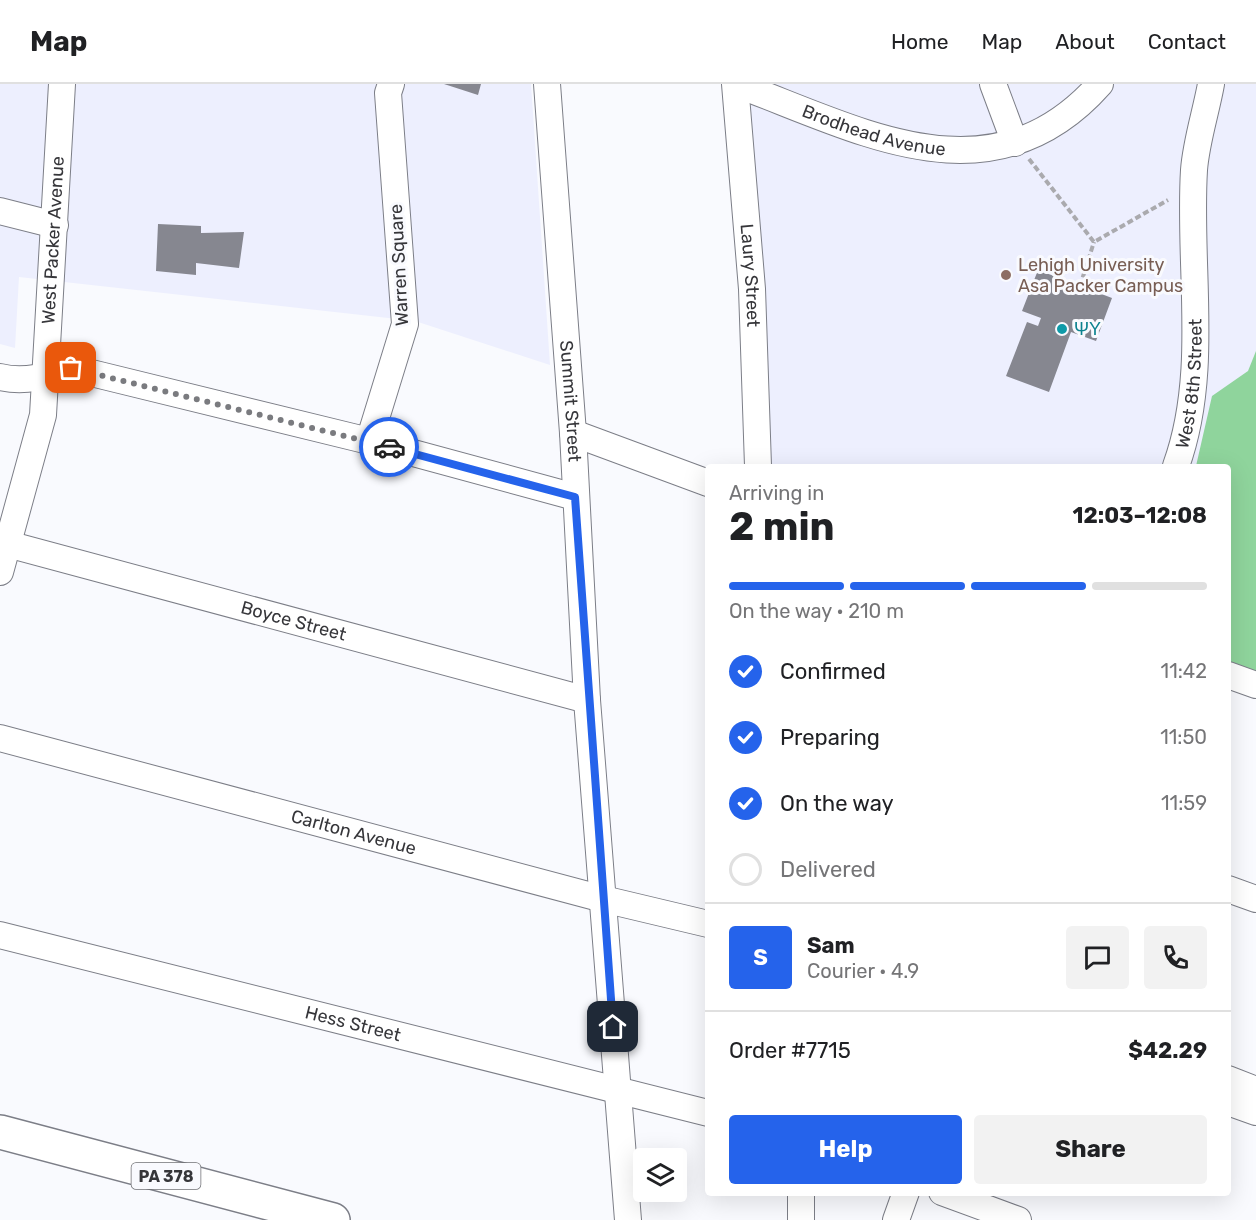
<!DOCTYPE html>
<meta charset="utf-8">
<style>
body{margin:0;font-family:Rubik,sans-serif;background:#f2f2f2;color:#202124;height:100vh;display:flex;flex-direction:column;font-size:22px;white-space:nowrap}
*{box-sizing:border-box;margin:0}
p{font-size:20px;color:#757577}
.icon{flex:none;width:33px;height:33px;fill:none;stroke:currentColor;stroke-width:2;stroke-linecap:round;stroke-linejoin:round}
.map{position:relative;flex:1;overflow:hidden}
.drawer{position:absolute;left:705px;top:380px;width:526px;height:732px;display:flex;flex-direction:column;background:#fff;border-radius:6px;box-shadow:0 6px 24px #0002}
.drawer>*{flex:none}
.buttons{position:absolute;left:633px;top:1064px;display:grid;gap:12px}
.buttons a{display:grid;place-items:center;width:54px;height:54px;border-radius:6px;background:#fff;box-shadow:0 6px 24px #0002;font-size:30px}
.pin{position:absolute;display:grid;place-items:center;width:51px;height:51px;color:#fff;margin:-26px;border-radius:12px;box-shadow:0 3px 9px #0006}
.courier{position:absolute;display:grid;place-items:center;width:60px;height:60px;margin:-30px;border:4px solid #2563eb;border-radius:50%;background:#fff;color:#222;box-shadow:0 2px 8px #0007}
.overview em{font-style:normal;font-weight:700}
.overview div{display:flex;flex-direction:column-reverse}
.overview{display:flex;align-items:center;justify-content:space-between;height:102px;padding:0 24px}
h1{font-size:39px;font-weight:700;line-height:45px}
.bar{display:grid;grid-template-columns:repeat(4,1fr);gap:9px 6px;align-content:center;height:72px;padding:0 24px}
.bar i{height:8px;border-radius:4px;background:#e0e0e0}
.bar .active{background:#2563eb}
.bar p{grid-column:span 4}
.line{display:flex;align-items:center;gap:15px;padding:0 24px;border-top:2px solid #e0e0e0}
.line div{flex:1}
.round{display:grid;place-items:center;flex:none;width:63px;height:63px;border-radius:6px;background:#f2f2f2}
ol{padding:0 24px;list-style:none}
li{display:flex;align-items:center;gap:18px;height:66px}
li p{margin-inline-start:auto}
li .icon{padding:6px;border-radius:50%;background:#2563eb;color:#fff;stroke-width:4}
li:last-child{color:#757577}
li i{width:33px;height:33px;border:3px solid #e0e0e0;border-radius:50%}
.button{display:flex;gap:12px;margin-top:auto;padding:12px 24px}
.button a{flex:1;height:69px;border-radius:6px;background:#2563eb;color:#fff;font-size:24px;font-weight:700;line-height:69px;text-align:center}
.button a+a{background:#f2f2f2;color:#202124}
header{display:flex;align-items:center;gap:36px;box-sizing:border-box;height:84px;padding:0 30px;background:#fff;border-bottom:2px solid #e0e0e0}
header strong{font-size:28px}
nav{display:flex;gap:33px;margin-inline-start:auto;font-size:21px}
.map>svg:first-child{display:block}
.built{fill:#edeffe}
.forest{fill:#8fd49c}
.building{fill:#868790}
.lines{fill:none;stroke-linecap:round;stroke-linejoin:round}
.minor-casing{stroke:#7c7e87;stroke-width:28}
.major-casing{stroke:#7c7e87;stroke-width:36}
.path{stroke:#aaaaae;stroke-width:4;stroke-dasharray:6 3;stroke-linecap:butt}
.minor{stroke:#fff;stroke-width:26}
.major{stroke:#fff;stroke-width:33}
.done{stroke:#7a7b7f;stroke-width:6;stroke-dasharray:0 10.8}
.route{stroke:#2563eb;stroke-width:8}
.education-dot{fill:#8d6e63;stroke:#f9fafe;stroke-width:2}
.culture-dot{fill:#0f9aa8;stroke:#f9fafe;stroke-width:2}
.labels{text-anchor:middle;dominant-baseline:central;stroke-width:6;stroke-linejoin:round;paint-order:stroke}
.shield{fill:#f9fafe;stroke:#707175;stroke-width:1.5}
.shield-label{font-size:16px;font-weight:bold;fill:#36363a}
.street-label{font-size:18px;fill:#36363a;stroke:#f9fafe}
.education-label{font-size:18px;fill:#785e54;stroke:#f9fafe;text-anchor:start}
.culture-label{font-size:18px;fill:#0d838f;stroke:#f9fafe;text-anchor:start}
</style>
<header>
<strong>Map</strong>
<nav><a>Home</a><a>Map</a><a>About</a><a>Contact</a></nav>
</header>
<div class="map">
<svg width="1256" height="1136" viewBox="0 0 1256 1136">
<rect width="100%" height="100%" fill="#f9fafe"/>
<g class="built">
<path d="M0,0H531L550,281L415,237L19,193L15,264L0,260Z"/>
<path d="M746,0H1256V587L1229,577L1228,382H768Z"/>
</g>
<path class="forest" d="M1256,267V587L1229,577L1228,382H1196L1212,312L1248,287Z"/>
<g class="building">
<path d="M444,0H481L478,11Z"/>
<path d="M158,140L201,142V149L244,148L239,184L196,179V191L156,187Z"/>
<path d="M1038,186L1112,214L1096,257L1071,248L1049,308L1006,292L1027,238L1038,242L1041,234L1022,227Z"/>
</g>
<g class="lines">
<defs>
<g id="minor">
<path id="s1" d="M547,0L573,349L587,616L628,1136"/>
<path id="s2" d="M735,0L752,205L758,382"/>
<path id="s3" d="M736,0C860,46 992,122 1100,0"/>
<path d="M993,0L1015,59"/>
<path d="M0,127L55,141"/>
<path d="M0,293C25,299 48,292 71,284L369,357L575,413"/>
<path d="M573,349L708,399"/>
<path d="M369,357L405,240L388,9L391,0"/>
<path id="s4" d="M1176,382C1210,288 1188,184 1194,86C1196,58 1206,28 1211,0"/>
<path id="s5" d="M0,458L587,616"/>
<path id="s6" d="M0,488L43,331L62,0"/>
<path d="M1228,591L1256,601"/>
<path id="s7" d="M0,654L603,815L708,840"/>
<path d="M1228,805L1256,815"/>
<path id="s8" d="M0,851L708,1029"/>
<path d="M1228,995L1256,1006"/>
<path d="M1228,1018L1256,1028"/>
<path d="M942,1108L1018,1136"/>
<path d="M801,1136V1108"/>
<path d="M896,1136L906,1108"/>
</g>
<path id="major" d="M0,1048L333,1136"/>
</defs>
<use href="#minor" class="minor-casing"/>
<use href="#major" class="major-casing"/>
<g class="path">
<path d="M1029,75L1094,158L1168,116"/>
<path d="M1080,202L1094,158"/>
</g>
<use href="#minor" class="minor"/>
<use href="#major" class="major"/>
</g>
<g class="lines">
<path class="done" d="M71,284L389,363"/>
<path class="route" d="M389,363L575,413L613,943"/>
</g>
<circle class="education-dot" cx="1006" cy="191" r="6"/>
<circle class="culture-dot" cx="1062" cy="245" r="6"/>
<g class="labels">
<rect class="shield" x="131.5" y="1079" width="69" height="26" rx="4.5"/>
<g class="shield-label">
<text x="166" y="1092">PA 378</text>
</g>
<g class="street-label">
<text stroke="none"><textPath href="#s3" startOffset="146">Brodhead Avenue</textPath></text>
<text stroke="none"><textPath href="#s6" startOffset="338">West Packer Avenue</textPath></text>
<text transform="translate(399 181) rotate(-93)">Warren Square</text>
<text stroke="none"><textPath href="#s2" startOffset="192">Laury Street</textPath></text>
<text stroke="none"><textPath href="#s4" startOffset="84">West 8th Street</textPath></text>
<text stroke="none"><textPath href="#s1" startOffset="318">Summit Street</textPath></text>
<text stroke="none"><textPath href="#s5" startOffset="304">Boyce Street</textPath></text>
<text stroke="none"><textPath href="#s7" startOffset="366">Carlton Avenue</textPath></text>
<text stroke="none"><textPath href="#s8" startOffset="364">Hess Street</textPath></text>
</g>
<g class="education-label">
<text x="1018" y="181">Lehigh University<tspan x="1018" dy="21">Asa Packer Campus</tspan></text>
</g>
<g class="culture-label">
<text x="1074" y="245">ΨΥ</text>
</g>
</g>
</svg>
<div class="buttons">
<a><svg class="icon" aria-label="layers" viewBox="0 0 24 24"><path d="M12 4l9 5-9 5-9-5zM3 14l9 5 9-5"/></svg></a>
</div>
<div class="pin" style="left:71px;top:284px;background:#ea580c"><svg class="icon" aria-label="bag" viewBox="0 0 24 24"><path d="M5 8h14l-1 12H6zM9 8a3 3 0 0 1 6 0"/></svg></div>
<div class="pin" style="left:613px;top:943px;background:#1f2937"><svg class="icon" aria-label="home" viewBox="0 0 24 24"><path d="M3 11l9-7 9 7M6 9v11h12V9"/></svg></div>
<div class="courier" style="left:389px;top:363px"><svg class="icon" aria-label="car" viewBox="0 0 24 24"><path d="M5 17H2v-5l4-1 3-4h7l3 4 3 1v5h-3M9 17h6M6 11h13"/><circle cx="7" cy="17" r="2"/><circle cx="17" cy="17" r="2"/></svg></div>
<section class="drawer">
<div class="overview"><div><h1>2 min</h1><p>Arriving in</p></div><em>12:03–12:08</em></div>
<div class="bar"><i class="active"></i><i class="active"></i><i class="active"></i><i></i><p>On the way · 210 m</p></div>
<ol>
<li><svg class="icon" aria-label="check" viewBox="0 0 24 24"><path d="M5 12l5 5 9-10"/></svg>Confirmed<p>11:42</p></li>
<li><svg class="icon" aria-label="check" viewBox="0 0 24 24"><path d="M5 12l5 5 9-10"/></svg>Preparing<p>11:50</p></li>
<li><svg class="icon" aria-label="check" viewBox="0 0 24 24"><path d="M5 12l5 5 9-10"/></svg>On the way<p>11:59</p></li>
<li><i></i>Delivered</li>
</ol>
<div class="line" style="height:108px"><b class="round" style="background:#2563eb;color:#fff">S</b><div><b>Sam</b><p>Courier · 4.9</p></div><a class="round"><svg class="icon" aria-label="chat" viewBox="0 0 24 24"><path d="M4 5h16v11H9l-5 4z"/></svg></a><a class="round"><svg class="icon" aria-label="phone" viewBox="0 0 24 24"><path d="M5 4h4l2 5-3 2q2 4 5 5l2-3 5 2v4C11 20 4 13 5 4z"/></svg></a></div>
<div class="line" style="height:78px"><div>Order #7715</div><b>$42.29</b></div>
<div class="button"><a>Help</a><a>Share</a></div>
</section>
</div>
